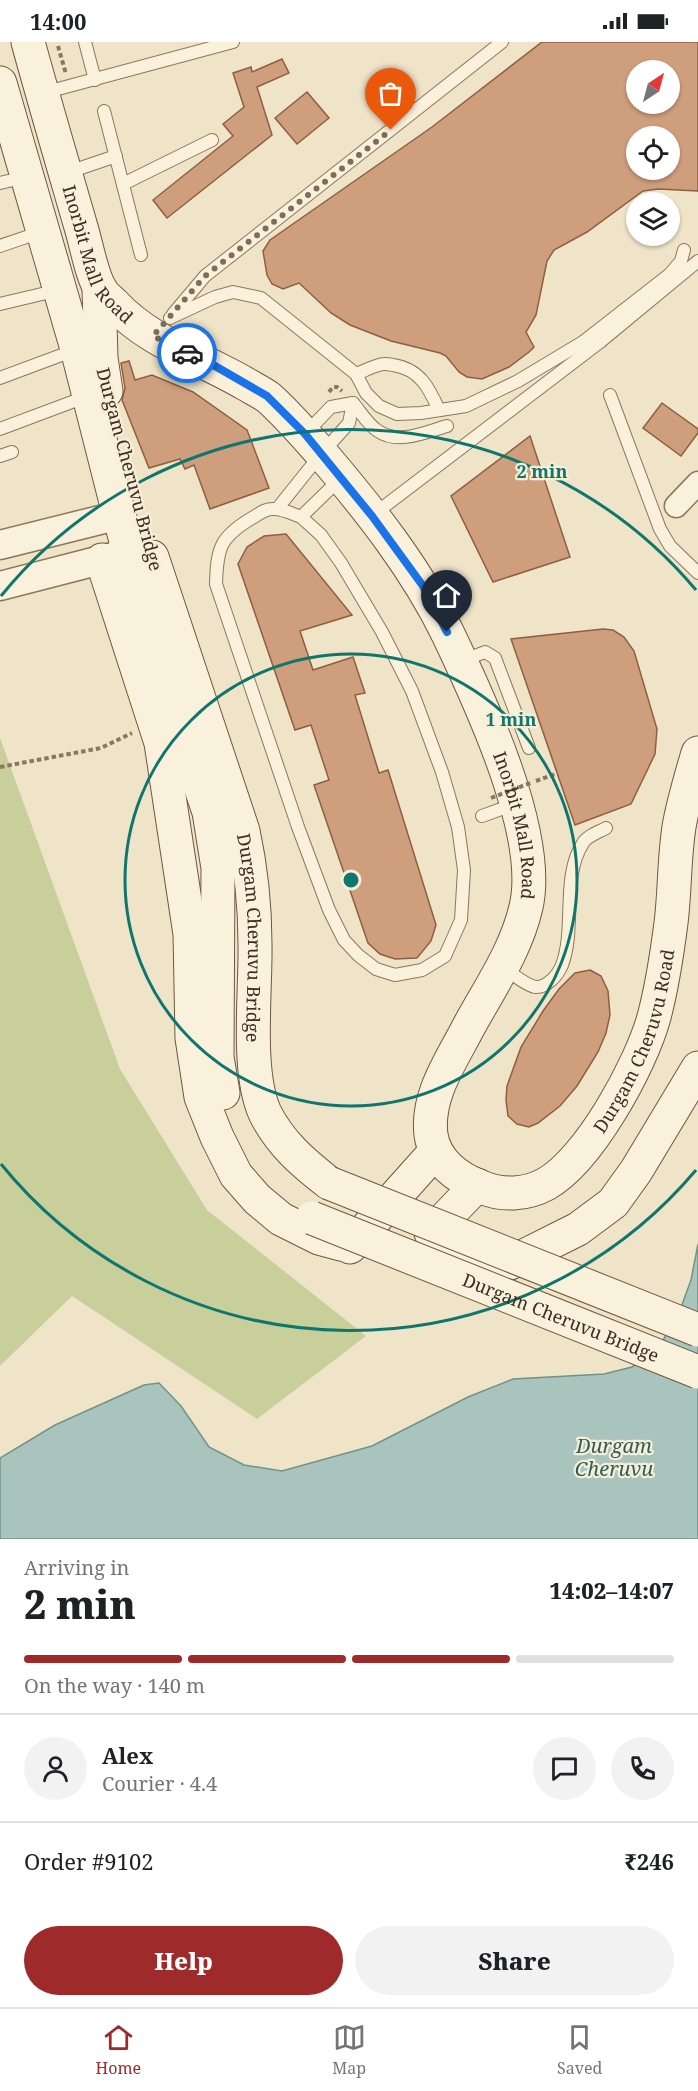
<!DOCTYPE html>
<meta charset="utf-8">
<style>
body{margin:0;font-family:"Noto Serif",serif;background:#f2f2f2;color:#202124;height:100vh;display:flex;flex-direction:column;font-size:22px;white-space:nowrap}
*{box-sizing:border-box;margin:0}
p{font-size:20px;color:#757577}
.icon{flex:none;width:33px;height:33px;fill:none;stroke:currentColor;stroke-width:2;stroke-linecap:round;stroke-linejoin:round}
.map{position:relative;height:1497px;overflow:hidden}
.drawer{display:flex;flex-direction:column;background:#fff;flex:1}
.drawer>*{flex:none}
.needle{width:39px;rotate:36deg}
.fabs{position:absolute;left:626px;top:18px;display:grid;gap:12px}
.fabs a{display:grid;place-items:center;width:54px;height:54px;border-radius:50%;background:#fff;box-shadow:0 2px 4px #0004;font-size:30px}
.pin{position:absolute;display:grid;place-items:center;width:51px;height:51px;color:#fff;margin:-62px -26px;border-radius:50% 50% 50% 0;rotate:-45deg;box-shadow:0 0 6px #0007}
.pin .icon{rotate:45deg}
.courier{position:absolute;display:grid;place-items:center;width:60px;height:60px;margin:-30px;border:4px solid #1a73e8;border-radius:50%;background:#fff;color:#222;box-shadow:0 2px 8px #0007}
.overview em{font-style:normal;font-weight:800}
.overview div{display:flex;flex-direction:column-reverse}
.overview{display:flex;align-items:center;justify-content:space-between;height:102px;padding:0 24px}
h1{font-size:39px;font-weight:800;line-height:45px}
.bar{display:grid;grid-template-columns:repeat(4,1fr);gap:9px 6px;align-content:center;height:72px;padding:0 24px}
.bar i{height:8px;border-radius:4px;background:#e0e0e0}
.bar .on{background:#9e2a2b}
.bar p{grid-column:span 4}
.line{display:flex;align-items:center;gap:15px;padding:0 24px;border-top:2px solid #e0e0e0}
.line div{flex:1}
.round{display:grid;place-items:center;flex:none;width:63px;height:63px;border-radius:32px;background:#f2f2f2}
.button{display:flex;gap:12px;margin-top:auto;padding:12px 24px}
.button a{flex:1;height:69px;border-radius:36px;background:#9e2a2b;color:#fff;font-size:24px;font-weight:800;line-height:69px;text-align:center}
.button a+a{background:#f2f2f2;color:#202124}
.status{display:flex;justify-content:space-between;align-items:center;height:42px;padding:0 30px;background:#fff;direction:ltr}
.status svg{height:16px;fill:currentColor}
.tabs{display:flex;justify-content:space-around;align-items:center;height:84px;border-top:2px solid #e0e0e0;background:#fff;font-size:16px;color:#757577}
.tabs a{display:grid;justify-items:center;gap:3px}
.tabs .on{color:#9e2a2b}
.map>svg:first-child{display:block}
.green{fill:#c9cf9b}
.water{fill:#a9c4bc;stroke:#6f938a;stroke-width:1.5}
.building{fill:#cf9f7d;stroke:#8d5f41;stroke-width:1.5;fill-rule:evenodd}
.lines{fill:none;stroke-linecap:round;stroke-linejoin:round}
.service-casing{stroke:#8d765c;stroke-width:14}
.minor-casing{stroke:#8d765c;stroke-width:25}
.tertiary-casing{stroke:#8d765c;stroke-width:31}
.secondary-casing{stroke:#6f573f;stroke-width:35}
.path{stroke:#8d765c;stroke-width:4;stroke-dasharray:4.5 3;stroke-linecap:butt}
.service{stroke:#faf1dc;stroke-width:12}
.minor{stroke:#faf1dc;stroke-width:22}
.tertiary{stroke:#faf1dc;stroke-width:28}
.secondary{stroke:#faf1dc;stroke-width:33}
.secondary-bridge-casing{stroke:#6f573f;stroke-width:35;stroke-linecap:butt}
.path-bridge{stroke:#8d765c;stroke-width:4;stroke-dasharray:4.5 3;stroke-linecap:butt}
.secondary-bridge{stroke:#faf1dc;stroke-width:33}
.done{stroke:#7c6e5b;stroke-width:6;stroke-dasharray:0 10.8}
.route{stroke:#1a73e8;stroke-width:8}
.ring{fill:none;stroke:#0f766e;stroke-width:3}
.labels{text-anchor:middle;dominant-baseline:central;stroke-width:4.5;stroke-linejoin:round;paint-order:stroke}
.street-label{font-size:18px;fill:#3d2e20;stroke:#f7eed8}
.water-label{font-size:20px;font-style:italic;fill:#2f5d5a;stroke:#f7eed8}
.centre{fill:#0f766e;stroke:#f7eed8;stroke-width:3}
.ring-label{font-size:18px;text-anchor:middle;font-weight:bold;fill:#0f766e;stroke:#f7eed8;stroke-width:4.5;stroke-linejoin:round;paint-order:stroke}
</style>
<div class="status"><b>14:00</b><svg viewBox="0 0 49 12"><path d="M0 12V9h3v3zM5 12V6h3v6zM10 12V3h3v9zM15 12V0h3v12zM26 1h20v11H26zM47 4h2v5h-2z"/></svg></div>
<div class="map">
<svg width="698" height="1497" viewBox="0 0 698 1497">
<rect width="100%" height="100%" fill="#f0e4c8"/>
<path class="green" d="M0,696L120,1027L207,1168L366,1294L257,1377L72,1254L0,1324Z"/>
<path class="water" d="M698,1202V1497H0V1416L55,1383L144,1343L159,1341L181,1364L209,1405L244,1423L282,1429L372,1404L468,1355L513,1337L604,1332L632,1325L662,1300L679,1271L691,1238Z"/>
<g class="building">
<path d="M542,0H698V149L658,147L643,149L587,190L554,208L547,219L536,273L526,290L534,305L529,310L509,325L482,337L467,335L459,330L446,314L440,311L391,299L350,283L331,271L299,241L283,247L272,242L267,233L263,209L270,198L432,85ZM636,28H669V62H636ZM636,94H669V128H636Z"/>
<path d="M282,17L289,31L257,45L272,93L167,176L153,158L233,94L223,82L244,65L233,31L251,25L252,30Z"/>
<path d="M307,50L329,76L297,102L275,76Z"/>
<path d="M129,319L135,338L152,333L193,350L247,388L269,446L210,467L194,423L185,427L180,417L149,426L122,358L125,346L121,321Z"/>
<path d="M662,361L698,387V391L681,414L643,386Z"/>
<path d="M530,394L570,515L493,540L451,454Z"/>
<path d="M286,492L352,573L300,589L313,628L353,615L365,651L355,653L379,731L388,728L436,883L431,899L417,916L395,917L380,912L368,901L314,743L329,738L311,683L295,688L238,522L247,505L264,494Z"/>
<path d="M603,587L613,588L624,595L634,609L657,687L655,712L631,762L575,783L511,597Z"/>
<path d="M590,928L601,934L608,949L610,973L606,991L598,1010L577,1044L560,1064L538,1081L529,1085L517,1082L508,1074L506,1058L507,1044L521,1005L543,969L559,947L575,931Z"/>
</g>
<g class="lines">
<defs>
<g id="service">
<path d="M85,0L95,38"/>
<path d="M43,51L233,0"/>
<path d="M104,69L141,213"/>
<path d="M66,131L116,114"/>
<path d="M0,141L26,135"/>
<path d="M123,142L212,98"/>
<path d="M0,204L41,190"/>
<path d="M0,262L59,248"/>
<path d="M173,272L205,234L502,0"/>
<path d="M170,276L215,255L233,250L261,256L356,332L366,351L379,364L397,372L421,371L466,364L518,339L583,300H600"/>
<path d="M583,300L670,232L681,219L684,208"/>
<path d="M356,332C364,329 371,325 379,323C383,321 388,322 393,323C420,327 429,346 439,368"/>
<path d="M0,336L75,308"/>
<path d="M610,353L660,487L670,504L698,531"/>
<path d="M353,361C360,369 368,383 378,389C398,403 426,390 447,384"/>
<path d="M0,387L88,354"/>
<path d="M0,414L12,410"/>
<path d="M277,467L321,412L349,381L353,361L331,365L306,391"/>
<path d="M373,473L600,300L698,219"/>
<path d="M301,475L321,493L341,521L382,590L412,649L442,730L458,785L464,828L461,878L445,914L422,928L395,933L376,927L358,913L344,898L329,868L298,785L216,542C217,506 220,495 252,476C259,472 266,466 274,467C283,467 293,472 301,475L341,436"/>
<path d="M462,619L485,610L495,616L529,706"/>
<path d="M482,774L515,762"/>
<path d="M503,926C512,931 525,943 535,945C547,946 558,933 562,923C576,886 561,835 583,801C587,794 599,790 606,786"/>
</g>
<path id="minor" d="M676,464L698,441"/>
<g id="tertiary">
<path d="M0,503L120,473"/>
<path d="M0,544L124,512"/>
</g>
<g id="secondary">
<path id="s1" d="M28,0C45,62 63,123 81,185C86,201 92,235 101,248C104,254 110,258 114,262C149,300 201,316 244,341C252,346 261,350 269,356C288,373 305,393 322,412C369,467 416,526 448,592C480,659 543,793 526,865C516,909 489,947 468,986C451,1019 426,1054 431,1093C435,1119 457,1136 481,1145C502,1154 526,1153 546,1142C589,1118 641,1023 654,975C662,945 667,912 671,881C675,849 674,817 679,785C683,761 691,735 698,711"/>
<path d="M0,41L77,307L133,527L167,635L177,676L209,770L218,826L217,1015L223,1051"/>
<path d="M99,247L101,316L106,349"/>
<path id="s2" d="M152,515L243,789C251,826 255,864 255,902C256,948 246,1030 265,1071C280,1101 303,1121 329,1141"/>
<path d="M102,518L161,701L190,892L192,996L201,1055L217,1095L236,1133L257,1157L281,1177L319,1196L341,1202"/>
<path d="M431,1191L477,1143"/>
<path d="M350,1205L435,1110"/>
<path d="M432,1220L481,1224L510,1221L578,1187L613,1161L636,1129L698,1026"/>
</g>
</defs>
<use href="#service" class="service-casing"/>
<use href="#minor" class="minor-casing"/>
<use href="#tertiary" class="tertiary-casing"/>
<use href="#secondary" class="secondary-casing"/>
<g class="path">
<path d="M58,4L66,32"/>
<path d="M329,350L333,345H337L342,349"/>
<path d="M0,725L101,706L132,691"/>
<path d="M536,739L558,731"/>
</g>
<use href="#service" class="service"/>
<use href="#minor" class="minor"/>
<use href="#tertiary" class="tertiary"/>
<use href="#secondary" class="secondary"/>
<defs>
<g id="secondary-bridge">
<path d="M329,1141L698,1288"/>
<path id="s3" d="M312,1176L698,1330"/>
</g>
</defs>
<use href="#secondary-bridge" class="secondary-bridge-casing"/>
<path class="path-bridge" d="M491,756L533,740"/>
<use href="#secondary-bridge" class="secondary-bridge"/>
</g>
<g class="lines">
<path class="done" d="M187,311L153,294L205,234L391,88"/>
<path class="route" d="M187,311L215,324L267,354L305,392L372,474L423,544L447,590"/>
</g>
<g class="ring">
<circle cx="351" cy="838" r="226"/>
<path d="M696 1128A451 451 0 0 1 1 1122M1 554A451 451 0 0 1 696 548"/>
</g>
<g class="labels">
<g class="street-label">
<text stroke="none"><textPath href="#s1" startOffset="225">Inorbit Mall Road</textPath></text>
<text transform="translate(130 427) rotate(75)">Durgam Cheruvu Bridge</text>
<text stroke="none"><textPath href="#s1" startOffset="962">Inorbit Mall Road</textPath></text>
<text stroke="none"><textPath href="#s2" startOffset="396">Durgam Cheruvu Bridge</textPath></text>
<text stroke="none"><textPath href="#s1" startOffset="1611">Durgam Cheruvu Road</textPath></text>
<text stroke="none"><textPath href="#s3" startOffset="268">Durgam Cheruvu Bridge</textPath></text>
</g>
<g class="water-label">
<text x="614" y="1403">Durgam<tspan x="614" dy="23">Cheruvu</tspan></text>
</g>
</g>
<circle cx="351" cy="838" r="9" class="centre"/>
<g class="ring-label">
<text x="542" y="436">2 min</text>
<text x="511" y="684">1 min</text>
</g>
</svg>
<div class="fabs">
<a><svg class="needle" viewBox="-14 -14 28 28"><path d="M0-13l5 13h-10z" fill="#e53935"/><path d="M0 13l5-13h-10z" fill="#757577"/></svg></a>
<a><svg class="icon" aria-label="locate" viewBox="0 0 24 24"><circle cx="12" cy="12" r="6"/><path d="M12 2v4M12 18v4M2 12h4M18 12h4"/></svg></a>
<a><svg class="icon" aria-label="layers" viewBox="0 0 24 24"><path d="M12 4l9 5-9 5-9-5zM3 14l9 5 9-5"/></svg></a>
</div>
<div class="pin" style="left:391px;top:88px;background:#ea580c"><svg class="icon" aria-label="bag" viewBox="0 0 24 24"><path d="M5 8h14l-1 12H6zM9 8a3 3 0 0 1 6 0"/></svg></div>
<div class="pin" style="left:447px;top:590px;background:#1f2937"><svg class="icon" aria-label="home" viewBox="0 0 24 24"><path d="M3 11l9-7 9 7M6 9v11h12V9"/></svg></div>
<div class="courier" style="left:187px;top:311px"><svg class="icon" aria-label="car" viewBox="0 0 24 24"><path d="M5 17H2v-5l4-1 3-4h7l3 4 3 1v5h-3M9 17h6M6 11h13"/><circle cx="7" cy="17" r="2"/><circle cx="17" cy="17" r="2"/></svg></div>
</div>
<section class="drawer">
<div class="overview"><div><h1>2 min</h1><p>Arriving in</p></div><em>14:02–14:07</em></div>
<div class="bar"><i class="on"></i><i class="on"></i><i class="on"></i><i></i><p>On the way · 140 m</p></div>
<div class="line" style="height:108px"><a class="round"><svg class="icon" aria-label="person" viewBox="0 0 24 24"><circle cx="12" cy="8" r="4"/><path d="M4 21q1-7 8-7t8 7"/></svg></a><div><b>Alex</b><p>Courier · 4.4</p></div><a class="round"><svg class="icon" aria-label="chat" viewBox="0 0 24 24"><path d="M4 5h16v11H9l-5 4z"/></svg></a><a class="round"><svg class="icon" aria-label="phone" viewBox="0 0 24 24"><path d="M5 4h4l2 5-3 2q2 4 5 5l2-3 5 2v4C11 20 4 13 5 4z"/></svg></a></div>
<div class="line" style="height:78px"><div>Order #9102</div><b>₹246</b></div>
<div class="button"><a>Help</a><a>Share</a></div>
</section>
<nav class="tabs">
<a class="on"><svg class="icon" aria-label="home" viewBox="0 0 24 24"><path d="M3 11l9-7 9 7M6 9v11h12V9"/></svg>Home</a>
<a><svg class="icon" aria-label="map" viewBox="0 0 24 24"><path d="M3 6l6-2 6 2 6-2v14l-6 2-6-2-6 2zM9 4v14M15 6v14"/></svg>Map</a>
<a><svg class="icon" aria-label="saved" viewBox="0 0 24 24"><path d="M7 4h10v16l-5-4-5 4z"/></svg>Saved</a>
</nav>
